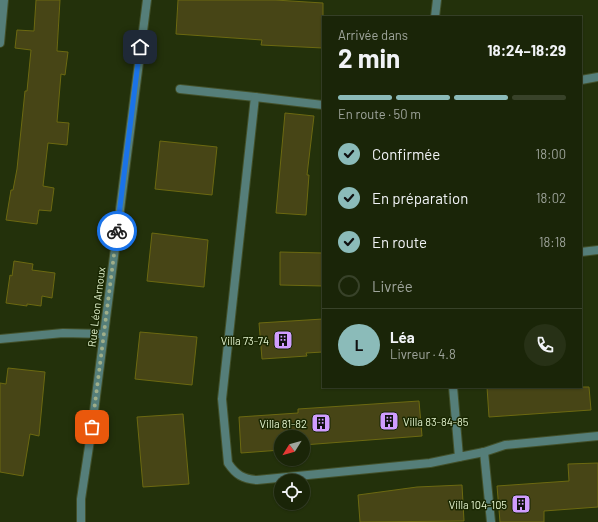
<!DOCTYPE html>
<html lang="fr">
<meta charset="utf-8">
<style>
body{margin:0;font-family:Barlow,sans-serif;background:#273116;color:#f1f3f6;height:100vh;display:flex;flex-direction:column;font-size:15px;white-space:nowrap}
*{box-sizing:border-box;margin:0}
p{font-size:13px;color:#9fa59c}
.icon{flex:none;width:22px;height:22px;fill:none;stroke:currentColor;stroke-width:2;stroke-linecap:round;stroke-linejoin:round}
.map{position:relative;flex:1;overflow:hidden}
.sheet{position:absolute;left:322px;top:16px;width:260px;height:372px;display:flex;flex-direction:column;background:#1a2508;border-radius:0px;box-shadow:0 1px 3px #0004,0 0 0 1px #384229}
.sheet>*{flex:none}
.needle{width:26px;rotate:233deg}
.fabs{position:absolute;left:274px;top:430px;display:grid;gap:8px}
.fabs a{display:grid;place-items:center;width:36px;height:36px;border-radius:50%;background:#1a2508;box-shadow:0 1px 3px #0004,0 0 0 1px #384229;font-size:20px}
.pin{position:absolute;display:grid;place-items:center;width:34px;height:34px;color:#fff;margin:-17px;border-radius:8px;box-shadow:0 2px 6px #0006}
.courier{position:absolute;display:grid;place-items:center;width:40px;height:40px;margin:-20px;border:3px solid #1a73e8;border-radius:50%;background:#fff;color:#222;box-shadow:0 1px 5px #0007}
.summary em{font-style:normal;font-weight:700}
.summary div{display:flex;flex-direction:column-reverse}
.summary{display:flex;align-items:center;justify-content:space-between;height:68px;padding:0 16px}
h1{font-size:26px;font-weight:700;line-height:30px}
.bar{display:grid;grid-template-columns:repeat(4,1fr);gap:6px 4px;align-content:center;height:48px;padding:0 16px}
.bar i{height:5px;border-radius:3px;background:#384229}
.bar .on{background:#8bbbb9}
.bar p{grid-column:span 4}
.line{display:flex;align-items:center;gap:10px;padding:0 16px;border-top:1px solid #384229}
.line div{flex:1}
.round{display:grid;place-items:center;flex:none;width:42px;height:42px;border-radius:21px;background:#273116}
ol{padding:0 16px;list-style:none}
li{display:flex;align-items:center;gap:12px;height:44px}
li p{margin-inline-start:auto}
li .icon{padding:4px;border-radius:50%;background:#8bbbb9;color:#111;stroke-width:4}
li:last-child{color:#9fa59c}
li i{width:22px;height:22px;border:2px solid #384229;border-radius:50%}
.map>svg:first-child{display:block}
.building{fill:#474516;stroke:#6c6911}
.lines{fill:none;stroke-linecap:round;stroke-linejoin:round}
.street-casing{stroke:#42502a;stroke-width:10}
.street{stroke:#557e79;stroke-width:8}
.done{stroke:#9fae89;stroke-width:4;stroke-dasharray:0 7.2}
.route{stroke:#1a73e8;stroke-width:5}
.labels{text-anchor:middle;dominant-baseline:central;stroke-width:3;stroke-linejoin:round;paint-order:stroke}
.street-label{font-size:11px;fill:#e2f2cd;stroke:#192702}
.poi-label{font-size:11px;fill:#e2f2cd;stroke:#192702;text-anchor:end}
</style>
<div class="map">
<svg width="598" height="522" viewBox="0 0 598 522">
<rect width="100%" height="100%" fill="#23310b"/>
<g class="building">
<path d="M36,0H60L57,51L68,52L65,75L61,74L57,122L69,123L67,145L48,143L43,186L54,188L51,211L39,210L37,224L6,220L11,190H13L17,169L25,91H27L31,50L15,48L17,30L34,31Z"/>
<path d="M178,0H275L323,3V48L261,45L262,40L176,34Z"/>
<path d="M285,113L314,116L307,175H309L306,215L276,213Z"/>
<path d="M160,141L217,147L212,195L155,189Z"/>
<path d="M152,233L208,240L204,287L147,281Z"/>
<path d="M280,252L323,253V286L280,285Z"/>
<path d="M14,261L33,264L32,270L55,273L52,298L42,296L41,306L27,304V306L6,303L10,275L12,276Z"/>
<path d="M323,319V352L306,353L307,356L262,359L259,323Z"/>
<path d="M140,332L197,337L192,385L135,379Z"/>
<path d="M8,368L45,372L39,436L30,434L23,476L0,472V383L6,384Z"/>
<path d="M487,387H589L591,410L489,417Z"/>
<path d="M419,401L422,436L303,445V437H281V450L241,453L239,417L298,413V409Z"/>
<path d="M183,414L189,484L143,487L137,417Z"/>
<path d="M598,463V507L544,511V522H500L497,486L569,481L568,464Z"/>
<path d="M462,485L464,521L360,522L358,495L417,487Z"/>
</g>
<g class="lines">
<defs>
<g id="street">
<path d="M435,17L437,0"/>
<path d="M0,43L4,0"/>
<path d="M581,80L598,77"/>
<path d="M180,89L255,97L222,399L228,463C236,475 243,479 257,480L430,463L459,457"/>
<path d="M255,97L323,105"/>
<path d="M581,252L598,250"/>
<path d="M0,339L63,333L104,334"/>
<path d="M453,387L459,457L484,452L505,445L598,436"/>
<path d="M484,452L491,522"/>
<path d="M81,522V499L92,427L147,0"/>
</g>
</defs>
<use href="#street" class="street-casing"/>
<use href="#street" class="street"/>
</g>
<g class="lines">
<path class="done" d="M92,427L117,231"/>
<path class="route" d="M117,231L140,47"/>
</g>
<defs>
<symbol id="building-square" viewBox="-11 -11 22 22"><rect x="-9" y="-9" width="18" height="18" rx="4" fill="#d09dff" stroke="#192702"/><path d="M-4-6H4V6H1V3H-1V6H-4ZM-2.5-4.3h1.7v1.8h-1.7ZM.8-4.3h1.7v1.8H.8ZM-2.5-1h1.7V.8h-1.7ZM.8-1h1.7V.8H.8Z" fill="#111"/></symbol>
</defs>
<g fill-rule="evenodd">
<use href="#building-square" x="272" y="329" width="22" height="22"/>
<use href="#building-square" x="378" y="410" width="22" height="22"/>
<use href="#building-square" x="310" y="412" width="22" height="22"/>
<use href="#building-square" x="510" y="493" width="22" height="22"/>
</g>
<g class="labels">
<g class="street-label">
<text transform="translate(96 307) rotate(-83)">Rue Léon Arnoux</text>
</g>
<g class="poi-label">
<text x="269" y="340">Villa 73-74</text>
<text x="403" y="421" text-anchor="start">Villa 83-84-85</text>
<text x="307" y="423">Villa 81-82</text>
<text x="507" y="504">Villa 104-105</text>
</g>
</g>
</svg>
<div class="fabs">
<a><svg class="needle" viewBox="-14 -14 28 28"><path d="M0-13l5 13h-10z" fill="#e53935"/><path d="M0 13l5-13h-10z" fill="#9fa59c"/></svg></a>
<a><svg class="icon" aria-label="locate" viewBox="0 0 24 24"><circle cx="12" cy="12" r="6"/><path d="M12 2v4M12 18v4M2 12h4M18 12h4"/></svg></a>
</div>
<div class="pin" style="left:92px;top:427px;background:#ea580c"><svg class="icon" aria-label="bag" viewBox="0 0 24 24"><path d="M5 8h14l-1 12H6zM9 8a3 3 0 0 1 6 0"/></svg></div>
<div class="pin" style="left:140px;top:47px;background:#1f2937"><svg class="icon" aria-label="home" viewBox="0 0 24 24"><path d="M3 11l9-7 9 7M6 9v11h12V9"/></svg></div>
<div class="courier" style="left:117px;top:231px"><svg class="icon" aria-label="bike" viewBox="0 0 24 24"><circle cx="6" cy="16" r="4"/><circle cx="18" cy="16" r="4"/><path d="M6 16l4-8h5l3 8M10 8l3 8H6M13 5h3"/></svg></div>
<section class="sheet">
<div class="summary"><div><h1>2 min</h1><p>Arrivée dans</p></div><em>18:24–18:29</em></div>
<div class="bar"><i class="on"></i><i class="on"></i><i class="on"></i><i></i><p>En route · 50 m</p></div>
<ol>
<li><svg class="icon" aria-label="check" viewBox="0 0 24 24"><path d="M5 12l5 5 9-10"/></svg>Confirmée<p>18:00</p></li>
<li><svg class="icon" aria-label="check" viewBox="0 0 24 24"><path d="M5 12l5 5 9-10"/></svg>En préparation<p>18:02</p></li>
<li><svg class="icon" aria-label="check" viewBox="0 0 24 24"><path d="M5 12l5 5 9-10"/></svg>En route<p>18:18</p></li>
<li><i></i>Livrée</li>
</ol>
<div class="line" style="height:72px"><b class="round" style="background:#8bbbb9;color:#111">L</b><div><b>Léa</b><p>Livreur · 4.8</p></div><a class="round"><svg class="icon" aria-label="phone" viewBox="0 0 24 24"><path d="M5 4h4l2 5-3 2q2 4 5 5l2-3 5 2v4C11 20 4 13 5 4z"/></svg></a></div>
</section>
</div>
